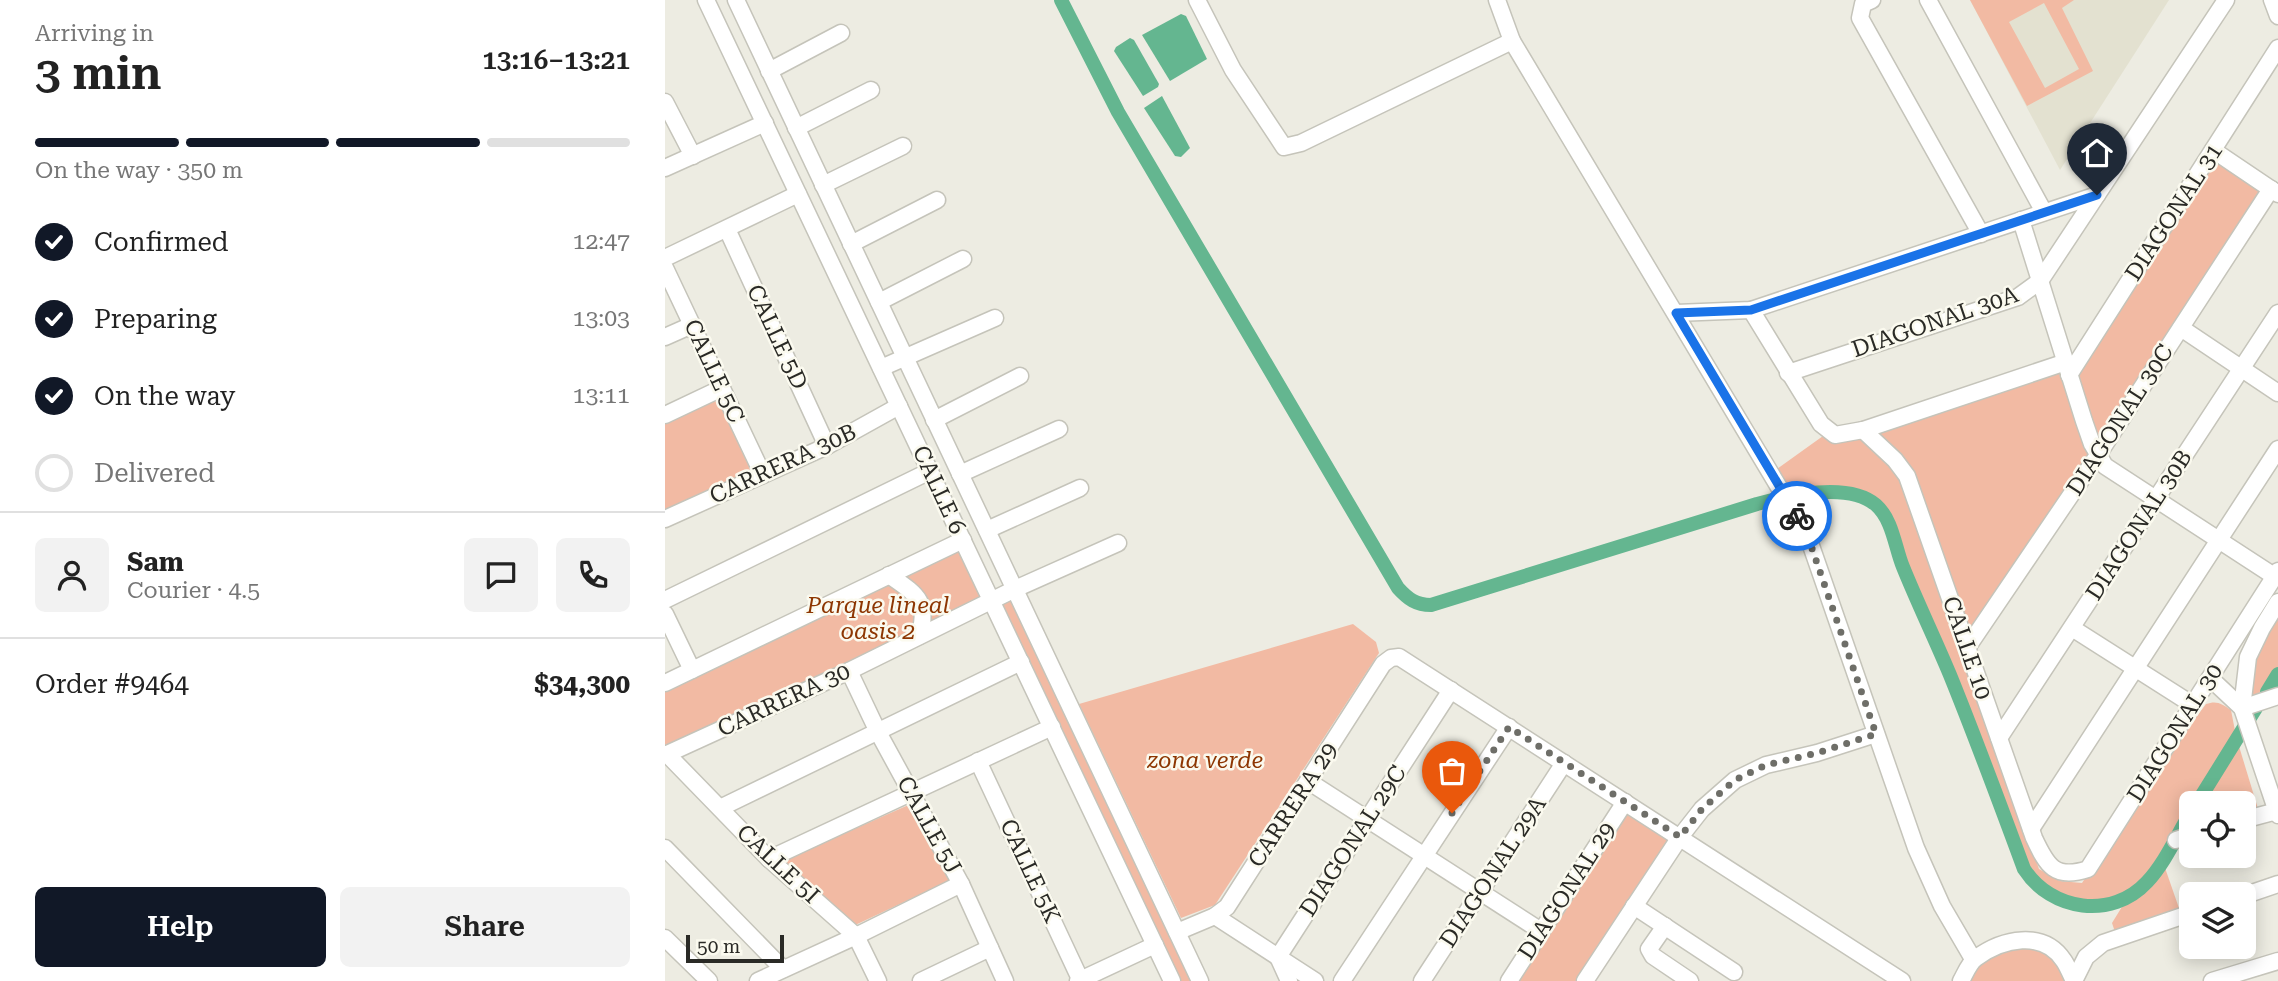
<!DOCTYPE html>
<meta charset="utf-8">
<style>
body{margin:0;font-family:"Roboto Serif",serif;background:#f2f2f2;color:#222;height:100vh;display:flex;flex-direction:column;font-size:26px;white-space:nowrap}
*{box-sizing:border-box;margin:0}
p{font-size:23px;color:#767676}
.icon{flex:none;width:38px;height:38px;fill:none;stroke:currentColor;stroke-width:2;stroke-linecap:round;stroke-linejoin:round}
.map{position:relative;flex:1;overflow:hidden}
.panel{display:flex;flex-direction:column;background:#fff;width:665px}
.panel>*{flex:none}
.controls{position:absolute;left:1514px;top:791px;display:grid;gap:14px}
.controls a{display:grid;place-items:center;width:77px;height:77px;border-radius:10px;background:#fff;box-shadow:0 4px 18px #0003;font-size:35px}
.scale{position:absolute;left:21px;bottom:18px;width:98px;box-sizing:border-box;padding-left:7px;border:4px solid #2a2a26;border-top:0;font-size:19px;line-height:24px;white-space:nowrap;color:#2a2a26;-webkit-text-stroke:5px #fbfaef;paint-order:stroke}
.pin{position:absolute;display:grid;place-items:center;width:60px;height:60px;color:#fff;margin:-72px -30px;border-radius:50% 50% 50% 0;rotate:-45deg;box-shadow:0 0 7px #0007}
.pin .icon{rotate:45deg}
.courier{position:absolute;display:grid;place-items:center;width:70px;height:70px;margin:-35px;border:5px solid #1a73e8;border-radius:50%;background:#fff;color:#222;box-shadow:0 2px 9px #0007}
.headline em{font-style:normal;font-weight:600}
.headline div{display:flex;flex-direction:column-reverse}
.headline{display:flex;align-items:center;justify-content:space-between;height:119px;padding:0 35px}
h1{font-size:46px;font-weight:600;line-height:52px}
.bar{display:grid;grid-template-columns:repeat(4,1fr);gap:10px 7px;align-content:center;height:84px;padding:0 35px}
.bar i{height:9px;border-radius:5px;background:#e0e0e0}
.bar .active{background:#111827}
.bar p{grid-column:span 4}
.line{display:flex;align-items:center;gap:18px;padding:0 35px;border-top:2px solid #e0e0e0}
.line div{flex:1}
.round{display:grid;place-items:center;flex:none;width:74px;height:74px;border-radius:10px;background:#f2f2f2}
ol{padding:0 35px;list-style:none}
li{display:flex;align-items:center;gap:21px;height:77px}
li p{margin-inline-start:auto}
li .icon{padding:7px;border-radius:50%;background:#111827;color:#fff;stroke-width:4}
li:last-child{color:#767676}
li i{width:38px;height:38px;border:4px solid #e0e0e0;border-radius:50%}
.action{display:flex;gap:14px;margin-top:auto;padding:14px 35px}
.action a{flex:1;height:80px;border-radius:10px;background:#111827;color:#fff;font-size:28px;font-weight:600;line-height:80px;text-align:center}
.action a+a{background:#f2f2f2;color:#222}
main{display:flex;flex:1;min-height:0}
.map>svg:first-child{display:block}
.built{fill:#e3e1d0}
.green{fill:#f2baa3;fill-rule:evenodd}
.water{fill:#64b690}
.lines{fill:none;stroke-linecap:round;stroke-linejoin:round}
.canal{stroke:#64b690;stroke-width:14}
.minor-casing{stroke:#c5c4ba;stroke-width:19}
.minor{stroke:#fff;stroke-width:16}
.done{stroke:#6e6e68;stroke-width:7;stroke-dasharray:0 12.6}
.route{stroke:#1a73e8;stroke-width:9}
.labels{text-anchor:middle;dominant-baseline:central;stroke-width:5;stroke-linejoin:round;paint-order:stroke}
.street-label{font-size:23px;fill:#2a2a26;stroke:#fbfaef}
.park-label{font-size:23px;font-style:italic;fill:#8d3602;stroke:#fbfaef}
</style>
<main>
<section class="panel">
<div class="headline"><div><h1>3 min</h1><p>Arriving in</p></div><em>13:16–13:21</em></div>
<div class="bar"><i class="active"></i><i class="active"></i><i class="active"></i><i></i><p>On the way · 350 m</p></div>
<ol>
<li><svg class="icon" aria-label="check" viewBox="0 0 24 24"><path d="M5 12l5 5 9-10"/></svg>Confirmed<p>12:47</p></li>
<li><svg class="icon" aria-label="check" viewBox="0 0 24 24"><path d="M5 12l5 5 9-10"/></svg>Preparing<p>13:03</p></li>
<li><svg class="icon" aria-label="check" viewBox="0 0 24 24"><path d="M5 12l5 5 9-10"/></svg>On the way<p>13:11</p></li>
<li><i></i>Delivered</li>
</ol>
<div class="line" style="height:126px"><a class="round"><svg class="icon" aria-label="person" viewBox="0 0 24 24"><circle cx="12" cy="8" r="4"/><path d="M4 21q1-7 8-7t8 7"/></svg></a><div><b>Sam</b><p>Courier · 4.5</p></div><a class="round"><svg class="icon" aria-label="chat" viewBox="0 0 24 24"><path d="M4 5h16v11H9l-5 4z"/></svg></a><a class="round"><svg class="icon" aria-label="phone" viewBox="0 0 24 24"><path d="M5 4h4l2 5-3 2q2 4 5 5l2-3 5 2v4C11 20 4 13 5 4z"/></svg></a></div>
<div class="line" style="height:91px"><div>Order #9464</div><b>$34,300</b></div>
<div class="action"><a>Help</a><a>Share</a></div>
</section>
<div class="map">
<svg width="1613" height="981" viewBox="0 0 1613 981">
<rect width="100%" height="100%" fill="#edece2"/>
<path class="built" d="M1305,0H1504L1395,170Z"/>
<g class="green">
<path d="M1305,0H1409L1397,8L1428,71L1362,106ZM1379,3L1414,69L1380,88L1344,22Z"/>
<path d="M1548,150L1606,189L1302,648L1242,477L1198,430L1401,362L1404,374Z"/>
<path d="M53,399L86,471L0,511V424Z"/>
<path d="M1158,436L1193,437L1218,457L1239,484L1374,869L1395,881L1417,883L1504,753L1541,704C1552,700 1557,704 1566,710L1571,736L1530,803H1526V810L1495,862L1499,865L1515,911L1450,932L1447,923L1463,897C1425,914 1383,904 1360,869C1336,804 1313,738 1287,674C1273,640 1257,606 1241,572C1231,550 1229,523 1211,505C1193,484 1150,487 1125,492L1112,469Z"/>
<path d="M296,544L319,601L258,631L262,616L229,575Z"/>
<path d="M223,579L251,601L250,634L0,749V690Z"/>
<path d="M350,589L535,981H507L322,602Z"/>
<path d="M1613,608V694L1578,708L1583,657Z"/>
<path d="M688,624L711,642L714,653L550,905L516,918L414,704Z"/>
<path d="M1573,743L1594,812L1579,817L1578,803H1537Z"/>
<path d="M960,802L1015,837L920,981H846Z"/>
<path d="M248,803L286,880L186,927L117,861Z"/>
<path d="M1346,940L1375,943L1409,981H1296L1308,959Z"/>
</g>
<g class="water">
<path d="M516,14L521,16L542,59L505,81L477,35Z"/>
<path d="M465,38L469,40L494,84L493,87L478,96L449,51L451,47Z"/>
<path d="M497,96L525,148L516,157L510,156L479,108Z"/>
</g>
<g class="lines">
<g class="canal">
<path d="M396,0L453,112L733,588C743,599 751,605 766,605L1092,504C1123,496 1183,481 1211,505C1228,520 1230,548 1238,567C1253,604 1270,639 1285,675C1311,739 1335,804 1359,869C1386,911 1447,920 1482,882C1500,863 1512,835 1526,812"/>
<path d="M1602,692L1613,674"/>
<path d="M1532,803L1591,708"/>
</g>
<defs>
<g id="minor">
<path d="M41,0L507,981"/>
<path d="M71,0L535,981"/>
<path d="M532,0L568,70L619,147L636,143L847,41"/>
<path d="M832,0L847,41L1142,534L1251,848L1277,906L1308,959"/>
<path d="M1207,0L1198,4L1195,18L1316,234"/>
<path d="M1263,0L1379,212"/>
<path d="M1607,0L1613,16"/>
<path d="M104,71L176,33"/>
<path d="M0,102L28,156"/>
<path d="M131,128L206,90"/>
<path d="M1548,150L1613,194"/>
<path d="M0,168L100,123"/>
<path d="M158,185L238,146"/>
<path d="M1356,220L1419,421L1427,444L1440,466L1609,576"/>
<path d="M62,229L162,446"/>
<path d="M186,244L272,200"/>
<path d="M0,258L133,194"/>
<path d="M0,268L98,475"/>
<path d="M214,302L298,259"/>
<path d="M1086,310L1156,424L1170,435L1198,430L1401,362"/>
<path d="M1011,313L1086,310L1432,195"/>
<path d="M1516,328L1613,393"/>
<path d="M0,337L27,325"/>
<path d="M216,368L330,318"/>
<path d="M1123,373L1353,297L1375,281L1561,0"/>
<path d="M1404,375L1613,48"/>
<path d="M0,415L57,388"/>
<path d="M269,420L355,376"/>
<path d="M1198,430L1230,460L1242,476L1369,838C1382,866 1390,880 1423,869L1613,571"/>
<path d="M295,474L394,429"/>
<path d="M0,519L162,446L234,406"/>
<path d="M322,530L415,488"/>
<path d="M224,575C251,594 265,601 254,636"/>
<path d="M0,600L265,471"/>
<path d="M0,614L27,670"/>
<path d="M1407,628L1528,705"/>
<path d="M1302,648L1433,455L1606,189"/>
<path d="M184,671L213,732L296,884L340,981"/>
<path d="M1545,678L1577,708L1613,815"/>
<path d="M0,683L298,540"/>
<path d="M1577,708L1583,657L1597,628L1613,602"/>
<path d="M1577,708L1613,696"/>
<path d="M1334,738L1613,313"/>
<path d="M2,754L104,859L191,936L213,981"/>
<path d="M0,755L184,671L350,589L453,543"/>
<path d="M313,761L416,981"/>
<path d="M643,781L876,931"/>
<path d="M55,808L356,662"/>
<path d="M1578,820L1612,811"/>
<path d="M1366,829L1613,449"/>
<path d="M1511,840L1526,835"/>
<path d="M0,848L118,969"/>
<path d="M104,859L387,727"/>
<path d="M1578,896L1613,884"/>
<path d="M969,906L1069,972"/>
<path d="M550,916L650,981"/>
<path d="M1000,926L984,949L988,956L1025,981"/>
<path d="M512,932L550,916L562,907L718,664L726,658L734,657L1237,981"/>
<path d="M0,938L44,981"/>
<path d="M93,981L191,936L296,884"/>
<path d="M256,981L325,948"/>
<path d="M413,981L490,945"/>
<path d="M624,981L613,957L786,690"/>
<path d="M677,981L844,727"/>
<path d="M757,981L899,763"/>
<path d="M844,981L960,802"/>
<path d="M920,981L1015,837L1037,809L1070,780L1101,765L1152,753L1211,734"/>
<path d="M1296,981C1300,974 1304,963 1311,958C1337,939 1378,929 1399,961C1403,967 1406,975 1409,981"/>
<path d="M1409,981L1421,957L1438,943L1526,913"/>
<path d="M1547,981L1613,961"/>
</g>
</defs>
<use href="#minor" class="minor-casing"/>
<use href="#minor" class="minor"/>
</g>
<g class="lines">
<path class="done" d="M787,813L844,727L1015,837L1037,809L1070,780L1101,765L1152,753L1211,734L1142,534L1132,516"/>
<path class="route" d="M1132,516L1011,313L1086,310L1432,195"/>
</g>
<g class="labels">
<g class="street-label">
<text transform="translate(1509 212) rotate(-57)">DIAGONAL 31</text>
<text transform="translate(1270 322) rotate(-19)">DIAGONAL 30A</text>
<text transform="translate(112 337) rotate(65)">CALLE 5D</text>
<text transform="translate(49 371) rotate(65)">CALLE 5C</text>
<text transform="translate(1455 420) rotate(-57)">DIAGONAL 30C</text>
<text transform="translate(118 464) rotate(-25)">CARRERA 30B</text>
<text transform="translate(274 490) rotate(65)">CALLE 6</text>
<text transform="translate(1474 525) rotate(-57)">DIAGONAL 30B</text>
<text transform="translate(1302 648) rotate(71)">CALLE 10</text>
<text transform="translate(119 700) rotate(-25)">CARRERA 30</text>
<text transform="translate(1510 733) rotate(-58)">DIAGONAL 30</text>
<text transform="translate(628 805) rotate(-57)">CARRERA 29</text>
<text transform="translate(264 825) rotate(61)">CALLE 5J</text>
<text transform="translate(688 841) rotate(-57)">DIAGONAL 29C</text>
<text transform="translate(113 864) rotate(43)">CALLE 5I</text>
<text transform="translate(365 871) rotate(65)">CALLE 5K</text>
<text transform="translate(828 872) rotate(-57)">DIAGONAL 29A</text>
<text transform="translate(902 891) rotate(-57)">DIAGONAL 29</text>
</g>
<g class="park-label">
<text x="213" y="605">Parque lineal<tspan x="213" dy="26">oasis 2</tspan></text>
<text x="540" y="760">zona verde</text>
</g>
</g>
</svg>
<div class="controls">
<a><svg class="icon" aria-label="locate" viewBox="0 0 24 24"><circle cx="12" cy="12" r="6"/><path d="M12 2v4M12 18v4M2 12h4M18 12h4"/></svg></a>
<a><svg class="icon" aria-label="layers" viewBox="0 0 24 24"><path d="M12 4l9 5-9 5-9-5zM3 14l9 5 9-5"/></svg></a>
</div>
<div class="scale">50 m</div>
<div class="pin" style="left:787px;top:813px;background:#ea580c"><svg class="icon" aria-label="bag" viewBox="0 0 24 24"><path d="M5 8h14l-1 12H6zM9 8a3 3 0 0 1 6 0"/></svg></div>
<div class="pin" style="left:1432px;top:195px;background:#1f2937"><svg class="icon" aria-label="home" viewBox="0 0 24 24"><path d="M3 11l9-7 9 7M6 9v11h12V9"/></svg></div>
<div class="courier" style="left:1132px;top:516px"><svg class="icon" aria-label="bike" viewBox="0 0 24 24"><circle cx="6" cy="16" r="4"/><circle cx="18" cy="16" r="4"/><path d="M6 16l4-8h5l3 8M10 8l3 8H6M13 5h3"/></svg></div>
</div>
</main>
